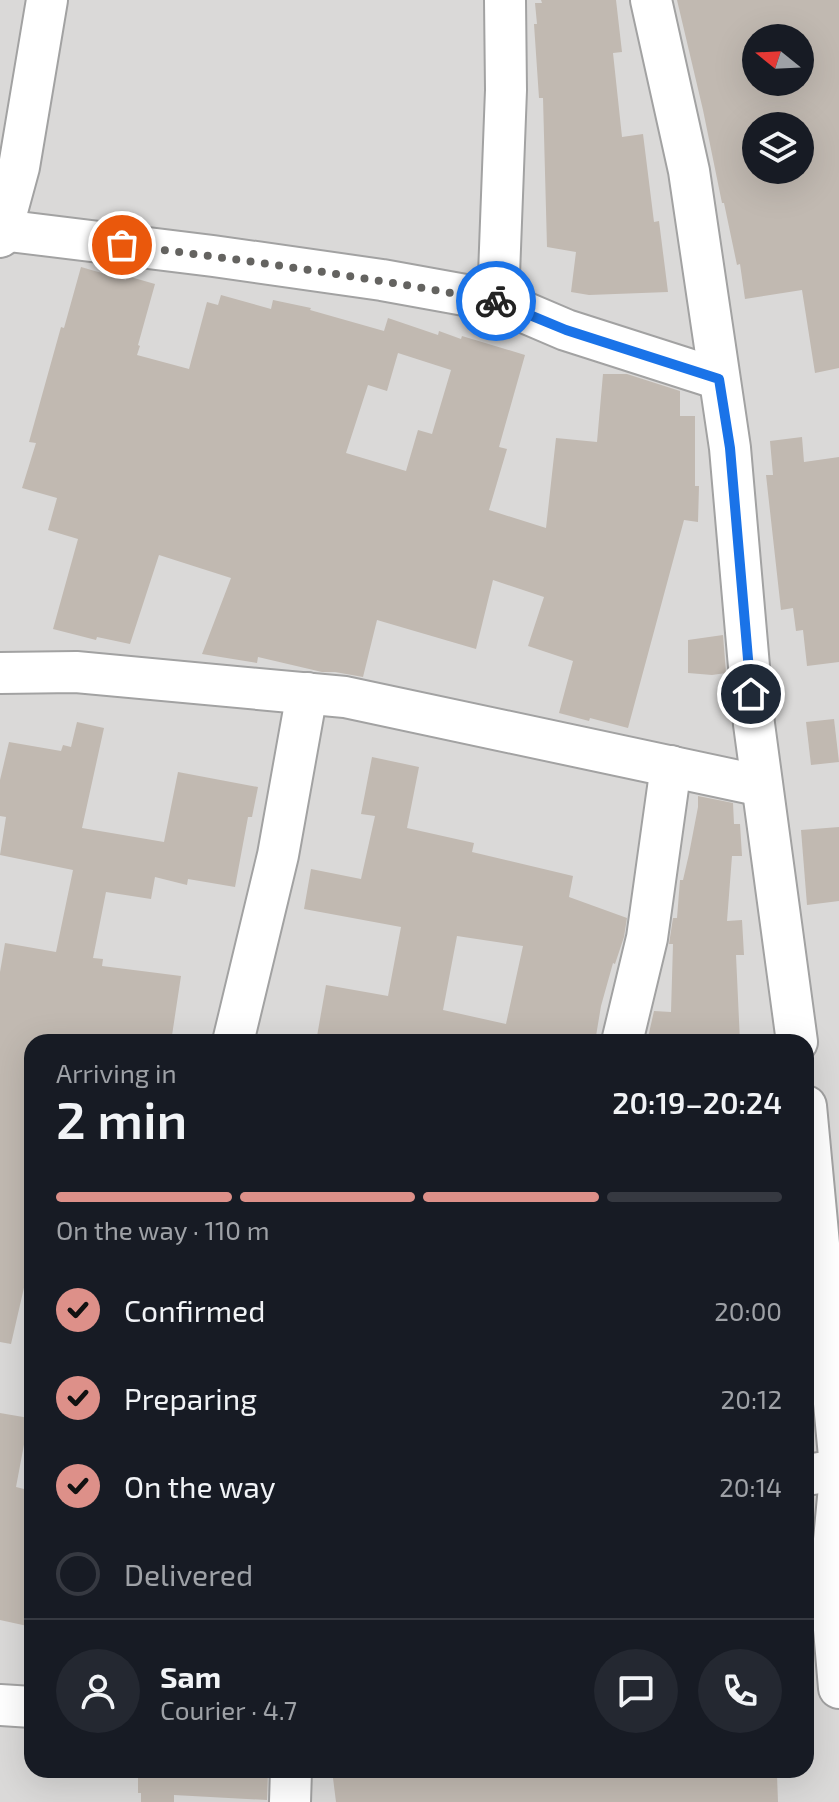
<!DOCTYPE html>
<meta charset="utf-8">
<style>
body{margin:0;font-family:"Exo 2",sans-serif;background:#242831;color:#f1f3f6;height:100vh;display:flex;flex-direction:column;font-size:30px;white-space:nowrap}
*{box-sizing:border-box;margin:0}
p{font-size:26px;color:#9ea1a6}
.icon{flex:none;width:44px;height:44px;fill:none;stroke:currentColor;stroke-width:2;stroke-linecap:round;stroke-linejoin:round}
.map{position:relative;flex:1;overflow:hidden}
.drawer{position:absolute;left:24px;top:1034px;width:790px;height:744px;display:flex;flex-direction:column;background:#171b24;border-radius:24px;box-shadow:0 8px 32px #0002}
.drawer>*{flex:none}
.needle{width:52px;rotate:288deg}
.tools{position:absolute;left:742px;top:24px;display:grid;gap:16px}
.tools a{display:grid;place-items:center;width:72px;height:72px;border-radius:50%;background:#171b24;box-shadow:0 8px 32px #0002;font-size:40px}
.pin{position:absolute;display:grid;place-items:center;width:68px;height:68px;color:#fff;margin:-34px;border:4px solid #fff;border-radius:50%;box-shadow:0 2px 8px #0007}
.courier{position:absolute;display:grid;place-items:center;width:80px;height:80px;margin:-40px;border:6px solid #1a73e8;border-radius:50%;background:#fff;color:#222;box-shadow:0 2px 10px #0007}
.headline em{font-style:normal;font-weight:600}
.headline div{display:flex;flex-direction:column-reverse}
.headline{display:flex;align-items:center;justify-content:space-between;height:136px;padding:0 32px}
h1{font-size:52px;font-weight:600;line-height:60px}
.bar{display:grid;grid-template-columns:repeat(4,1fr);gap:12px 8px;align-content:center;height:96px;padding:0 32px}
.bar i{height:10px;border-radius:6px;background:#363941}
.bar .on{background:#dd9089}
.bar p{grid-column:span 4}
.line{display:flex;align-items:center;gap:20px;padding:0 32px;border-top:2px solid #363941}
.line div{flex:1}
.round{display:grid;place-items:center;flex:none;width:84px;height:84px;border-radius:42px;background:#242831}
ol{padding:0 32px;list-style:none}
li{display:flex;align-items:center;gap:24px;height:88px}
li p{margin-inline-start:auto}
li .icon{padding:8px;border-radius:50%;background:#dd9089;color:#111;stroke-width:4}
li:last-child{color:#9ea1a6}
li i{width:44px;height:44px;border:4px solid #363941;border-radius:50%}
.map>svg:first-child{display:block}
.residential{fill:#dad9d8;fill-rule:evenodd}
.building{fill:#c1b9b1;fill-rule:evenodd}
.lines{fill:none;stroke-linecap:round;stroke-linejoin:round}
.minor-casing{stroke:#a2a2a2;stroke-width:44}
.minor{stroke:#fff;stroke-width:40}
.done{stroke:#646360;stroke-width:8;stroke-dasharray:0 14.4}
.route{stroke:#1a73e8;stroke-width:10}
</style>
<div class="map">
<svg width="839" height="1802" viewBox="0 0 839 1802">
<rect width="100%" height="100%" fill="#edeae1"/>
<path class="residential" d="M0,0H839V1802H0ZM756,38H800V82H756ZM756,126H800V170H756ZM32,1042H806V1770H32Z"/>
<g class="building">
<path d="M541,0H616L622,52L613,53L622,137L643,134L654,222L659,221L668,292L589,295L571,292L576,252L547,247L543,98H539L534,24H537L535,3H542Z"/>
<path d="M677,0H839V368L815,373L802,290L745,299L740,264L737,265L724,203H722L703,110ZM756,38H800V82H756ZM756,126H800V170H756Z"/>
<path d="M81,267L126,280L127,276L155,284L138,345L140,346L137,355L189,369L207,302L218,305L221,295L271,309L273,300L311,308L310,310L384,331L388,318L438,335L439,331L461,339L462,336L525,355L499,447L507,449L489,510L546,528L556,438L597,442L603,374H627L680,391V416H695V486H699L698,522L684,520L628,728L590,718L589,721L559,713L573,661L528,646L544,597L493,580L476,649L377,620L363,677L335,672H322L258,657L257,663L202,654L231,578L159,555L130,644L97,637L96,640L53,629L78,539L48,530L57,498L22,488L36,443L29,442L61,327L64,328ZM398,353L451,370L432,434L418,430L406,471L346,453L368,385L387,391Z"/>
<path d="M802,437L804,462L839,457V662L807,666L803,630L796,631L793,608L781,610L766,475H773L770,441Z"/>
<path d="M723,635L726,673L712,675L688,673V640Z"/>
<path d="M834,719L839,762L811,765L806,722Z"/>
<path d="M77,722L104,728L82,828L164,842L178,772L258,787L252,817H248L235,887L188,879L187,885L155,877L151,899L106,892L93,958L103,959L102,966L181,976L171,1042H32V1253L11,1344L0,1342V972L5,943L56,952L73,870L0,855L6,817L0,816V780L9,742L61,751L63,745L71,747Z"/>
<path d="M372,757L419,767L407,828L474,843L472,852L573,876L569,897L627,918L624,937L615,964L613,963L601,1006L595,1042H316L326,985L388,996L401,927L304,909L311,869L361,879L375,816L361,814ZM457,936L523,946L506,1024L443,1010Z"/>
<path d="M698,796L733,803L734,824H740L742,856H732L727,921L742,920L744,955H736L740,1042H647L654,1011L671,1012L673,944H669L673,918H677L680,880H683L689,854L698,807Z"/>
<path d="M839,827V901L807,905L801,830Z"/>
<path d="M0,1413L29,1418L16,1487L32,1491V1627L0,1620Z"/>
<path d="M235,1770L268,1772L267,1800L174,1795V1802H141V1793H138V1771Z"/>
<path d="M332,1770H701V1777L777,1775L778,1802H336Z"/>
</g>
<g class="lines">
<defs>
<g id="minor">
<path d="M651,0L689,171L730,448L754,724L797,1042"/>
<path d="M2,230L213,256L382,280L498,301L566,330L719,379"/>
<path d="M0,237L19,167L47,0"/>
<path d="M498,301L506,90L505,0"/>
<path d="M0,673L76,672L345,697L762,786"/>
<path d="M233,1042L278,855L307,693"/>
<path d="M622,1042L647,938L671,766"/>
<path d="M806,1106L839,1456"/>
<path d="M806,1475L839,1470"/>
<path d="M839,1487L830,1582L839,1688"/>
<path d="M0,1705L32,1707"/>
<path d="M290,1802L291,1770"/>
</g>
</defs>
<use href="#minor" class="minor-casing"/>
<use href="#minor" class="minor"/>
</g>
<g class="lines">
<path class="done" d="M122,245C247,260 372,278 496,301"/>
<path class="route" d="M496,301L566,330L719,379L730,448L751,694"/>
</g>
</svg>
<div class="tools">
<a><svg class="needle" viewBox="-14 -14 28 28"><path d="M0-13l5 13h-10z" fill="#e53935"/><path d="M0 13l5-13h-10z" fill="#9ea1a6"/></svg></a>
<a><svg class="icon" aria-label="layers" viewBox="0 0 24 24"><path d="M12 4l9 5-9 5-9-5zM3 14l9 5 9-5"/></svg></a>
</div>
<div class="pin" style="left:122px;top:245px;background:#ea580c"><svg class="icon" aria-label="bag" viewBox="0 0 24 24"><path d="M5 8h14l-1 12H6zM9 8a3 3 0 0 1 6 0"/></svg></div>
<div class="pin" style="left:751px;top:694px;background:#1f2937"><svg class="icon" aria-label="home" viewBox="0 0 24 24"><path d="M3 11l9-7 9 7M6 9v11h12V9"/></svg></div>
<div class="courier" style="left:496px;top:301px"><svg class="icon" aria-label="bike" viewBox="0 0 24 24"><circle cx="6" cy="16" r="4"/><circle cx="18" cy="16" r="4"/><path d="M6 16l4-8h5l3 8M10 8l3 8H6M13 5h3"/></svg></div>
<section class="drawer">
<div class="headline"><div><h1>2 min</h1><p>Arriving in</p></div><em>20:19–20:24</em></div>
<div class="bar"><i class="on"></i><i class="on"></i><i class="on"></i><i></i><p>On the way · 110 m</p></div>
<ol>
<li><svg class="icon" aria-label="check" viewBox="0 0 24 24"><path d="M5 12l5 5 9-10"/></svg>Confirmed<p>20:00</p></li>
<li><svg class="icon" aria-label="check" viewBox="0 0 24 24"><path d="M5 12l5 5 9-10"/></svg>Preparing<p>20:12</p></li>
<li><svg class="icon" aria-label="check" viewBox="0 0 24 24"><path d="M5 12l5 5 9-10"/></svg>On the way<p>20:14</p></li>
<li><i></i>Delivered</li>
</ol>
<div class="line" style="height:144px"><a class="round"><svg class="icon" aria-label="person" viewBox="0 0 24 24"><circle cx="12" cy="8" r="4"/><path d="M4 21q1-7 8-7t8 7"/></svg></a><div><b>Sam</b><p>Courier · 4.7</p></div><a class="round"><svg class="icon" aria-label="chat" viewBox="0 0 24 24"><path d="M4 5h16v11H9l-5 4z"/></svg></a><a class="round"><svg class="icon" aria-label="phone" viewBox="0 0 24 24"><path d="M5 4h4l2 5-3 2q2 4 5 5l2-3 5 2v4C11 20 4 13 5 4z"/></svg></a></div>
</section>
</div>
